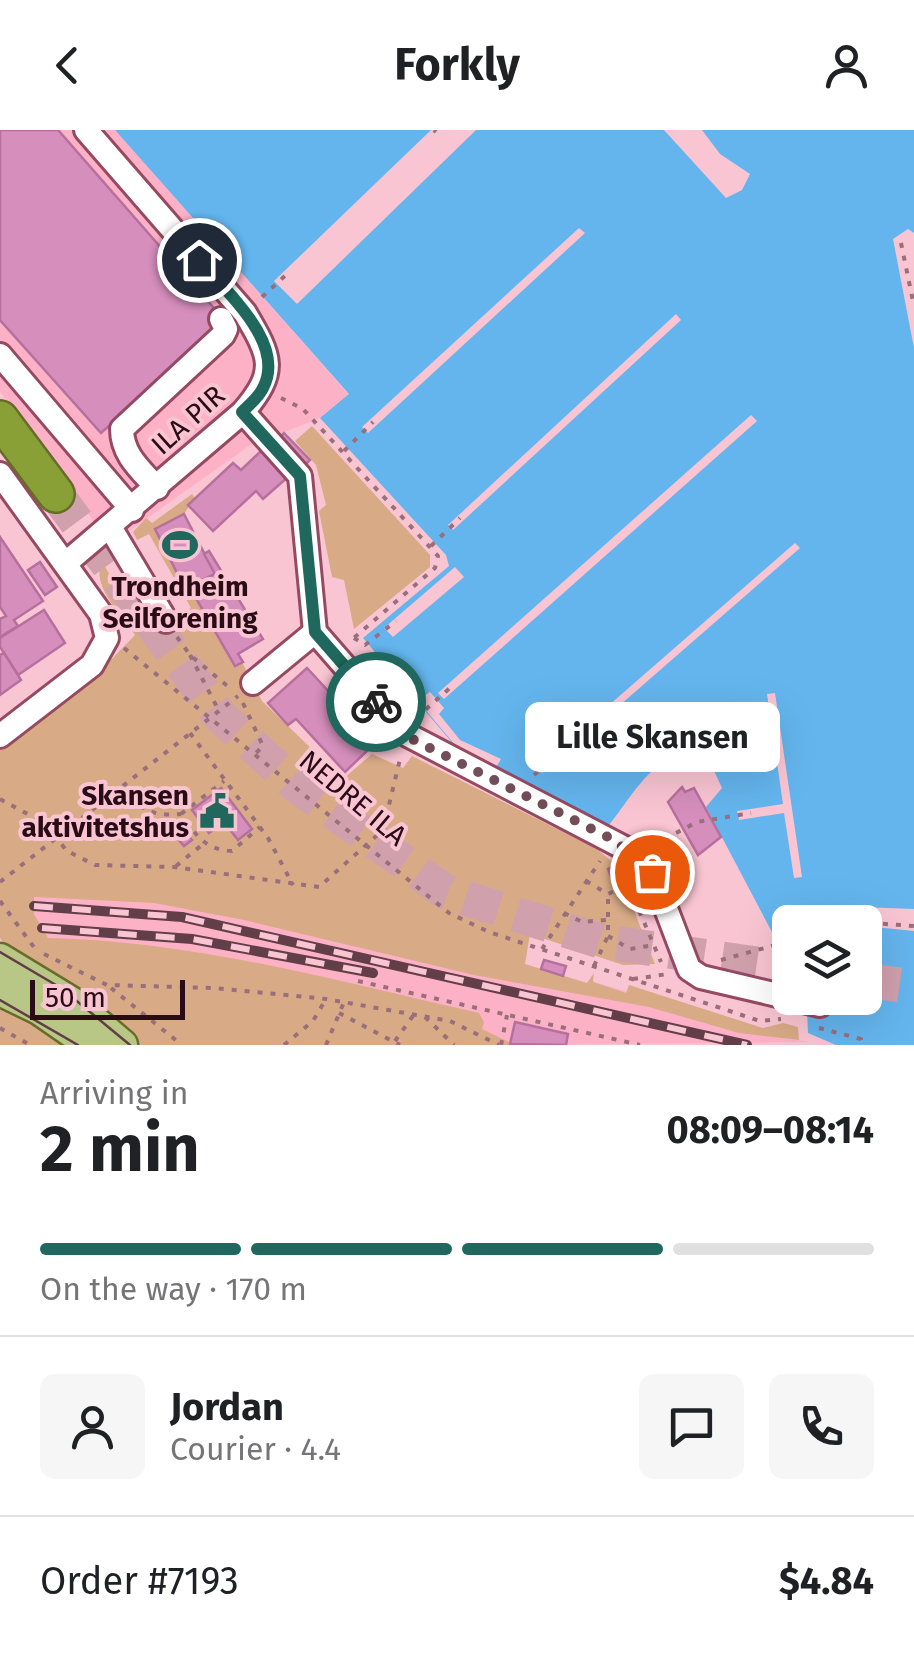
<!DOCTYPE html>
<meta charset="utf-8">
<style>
body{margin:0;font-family:"Fira Sans",sans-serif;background:#f6f6f6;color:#202124;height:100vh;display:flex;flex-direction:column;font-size:38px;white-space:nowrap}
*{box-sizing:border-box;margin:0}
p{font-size:32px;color:#757577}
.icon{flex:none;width:55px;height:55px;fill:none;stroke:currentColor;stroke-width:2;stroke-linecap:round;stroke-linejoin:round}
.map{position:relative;height:915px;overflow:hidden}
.panel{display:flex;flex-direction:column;background:#fff;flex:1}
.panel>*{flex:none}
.tools{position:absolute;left:772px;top:775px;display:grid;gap:20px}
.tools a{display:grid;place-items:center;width:110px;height:110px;border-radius:15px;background:#fff;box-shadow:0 10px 40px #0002;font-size:50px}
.scale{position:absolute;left:30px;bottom:25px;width:155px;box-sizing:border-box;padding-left:10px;border:5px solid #2a0c16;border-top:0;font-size:28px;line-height:35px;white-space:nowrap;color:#2a0c16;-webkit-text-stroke:8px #fac5d3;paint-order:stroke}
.pin{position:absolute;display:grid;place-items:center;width:85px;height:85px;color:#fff;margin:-42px;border:5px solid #fff;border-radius:50%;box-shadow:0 2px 10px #0007}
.courier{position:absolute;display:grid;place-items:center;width:100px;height:100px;margin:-50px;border:8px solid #20685d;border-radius:50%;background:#fff;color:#222;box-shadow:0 2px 12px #0007}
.bubble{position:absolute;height:70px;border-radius:15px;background:#fff;box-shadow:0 10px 40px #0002;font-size:32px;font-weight:700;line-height:70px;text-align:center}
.overview em{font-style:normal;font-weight:700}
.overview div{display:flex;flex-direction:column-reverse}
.overview{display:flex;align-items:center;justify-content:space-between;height:170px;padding:0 40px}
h1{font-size:65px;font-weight:700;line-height:75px}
.bar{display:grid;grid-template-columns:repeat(4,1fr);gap:15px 10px;align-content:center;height:120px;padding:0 40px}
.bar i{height:12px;border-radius:8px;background:#e0e0e0}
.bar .current{background:#20685d}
.bar p{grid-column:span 4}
.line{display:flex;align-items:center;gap:25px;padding:0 40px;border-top:2px solid #e0e0e0}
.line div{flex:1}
.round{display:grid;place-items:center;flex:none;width:105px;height:105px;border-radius:15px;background:#f6f6f6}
header{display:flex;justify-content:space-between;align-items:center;height:130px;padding:0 40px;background:#fff;font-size:45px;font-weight:700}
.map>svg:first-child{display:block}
.built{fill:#fdb1c6}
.green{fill:#d8ab86}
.water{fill:#64b5ee}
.pier{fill:#fac5d3}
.building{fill:#d68ebd;stroke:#b6709d;stroke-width:2.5}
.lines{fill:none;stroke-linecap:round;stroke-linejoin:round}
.highway-tunnel{stroke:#d0a0ad;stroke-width:35;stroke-dasharray:35 18;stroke-linecap:butt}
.minor-casing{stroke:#964a62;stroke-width:28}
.major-casing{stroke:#676c2a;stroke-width:35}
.highway-casing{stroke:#676c2a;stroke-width:40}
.path{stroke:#996f7b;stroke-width:4;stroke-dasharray:5 8;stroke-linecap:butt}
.minor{stroke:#fff;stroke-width:22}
.major{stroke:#b8c686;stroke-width:30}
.highway{stroke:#88a035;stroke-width:35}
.tram{stroke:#623e49;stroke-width:2.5}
.rail-casing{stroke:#623e49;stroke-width:10}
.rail{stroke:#fac5d3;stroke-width:6;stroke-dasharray:19;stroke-linecap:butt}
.done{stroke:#734d58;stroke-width:10;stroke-dasharray:0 18}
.route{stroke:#20685d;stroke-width:12}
.labels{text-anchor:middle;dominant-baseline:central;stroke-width:8;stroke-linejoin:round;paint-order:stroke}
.street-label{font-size:28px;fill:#2a0c16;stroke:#fac5d3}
.poi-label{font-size:28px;font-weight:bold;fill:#2a0c16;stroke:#fac5d3}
</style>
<header><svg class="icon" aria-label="back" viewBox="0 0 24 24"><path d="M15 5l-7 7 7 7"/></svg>Forkly<svg class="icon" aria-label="person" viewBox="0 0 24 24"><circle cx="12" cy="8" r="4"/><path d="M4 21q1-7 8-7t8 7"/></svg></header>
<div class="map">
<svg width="914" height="915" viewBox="0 0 914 915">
<rect width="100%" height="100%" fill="#fac5d3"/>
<g class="built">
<path d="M0,0H115L349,265L320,288L249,316L108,416L70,353L0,262Z"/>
<path d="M67,738L589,859L592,851L774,907L810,912L515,915L57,825L34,784V767Z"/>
</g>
<g class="green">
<path d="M312,296L430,425V437L354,499L344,450L332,447L319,381L326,375L316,335L295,311Z"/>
<path d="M192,364L195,368L184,384L155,400L185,457L189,456L235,536L242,532L262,571L343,649L372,624L403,638L412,626L597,719L616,735L655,834L623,835L530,804L525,834L587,853L594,843L593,852L626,863L629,855L763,898L783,893L798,897L799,910L739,903L649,877L474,845L244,790L154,773L34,767V784L48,808C196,811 336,851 479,883L484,892L482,899L515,915H138L83,866L7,818L0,808V619L105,536L135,505C122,485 90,455 102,431L144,505L191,478L149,404L137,410L133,402L146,388L152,393Z"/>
<path d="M0,875L69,915H0Z"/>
</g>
<path class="water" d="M115,0H664L726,68L742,60L750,44L720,24L702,0H914V103L908,99L893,109L914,218V915H836L808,903L807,881L821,868H865V792H790V820L783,823L706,677L722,658L709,630C662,607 635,663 609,695L455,616L363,508L449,436L446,425L320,288L349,264Z"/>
<g class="pier">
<path d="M431,0H476L297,174L274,151Z"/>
<path d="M579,98L585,103L368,303L362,297Z"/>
<path d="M676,184L681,190L453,400L448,395Z"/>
<path d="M751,285L757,291L444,569L438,563Z"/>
<path d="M795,413L800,418L542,643L538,637Z"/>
<path d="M455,437L464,447L393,507L384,498Z"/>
<path d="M390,526L424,566L430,562L444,578L439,584L460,610L501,629L497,636L456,616L384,531Z"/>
<path d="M775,563L802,747L794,748L784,683L739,690L737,681L783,674L767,564Z"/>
<path d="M860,777L914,779V801L865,796V792H804Z"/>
</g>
<g class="building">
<path d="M0,0H58L226,192L101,303L0,190Z"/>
<path d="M284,303L310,330L305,335L279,308Z"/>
<path d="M262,320L288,347L263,369L256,361L213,401L188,375L233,333L241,340Z"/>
<path d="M184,384L215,444L185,459L155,399Z"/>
<path d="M0,407L43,471L14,490L18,496L0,507V489L6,486L0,477Z"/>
<path d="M209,421L263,509L238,524L243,532L235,536L189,456L215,444L204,424Z"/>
<path d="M40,432L57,457L45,465L28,440Z"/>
<path d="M44,480L65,513L18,545L0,517V508Z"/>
<path d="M4,523L21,550L0,565V525Z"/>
<path d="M307,538L356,591L349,597L369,619L345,642L296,589L288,595L268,573Z"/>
<path d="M682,657L685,662L694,658L721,707L698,725L668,672Z"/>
<path d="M221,658L252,699L238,710L224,692L209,703L192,680Z"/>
<path d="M178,693L192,710L184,716L170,700Z"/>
<path d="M616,735L625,754L616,758L608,739Z"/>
<path d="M544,830L566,836L563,846L541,839Z"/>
<path d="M515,892L568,904L566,915L510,914Z"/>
</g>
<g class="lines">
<g class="highway-tunnel">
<path d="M56,364L220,586L298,657L446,762L600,811L790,839"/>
<path d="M865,850L914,857"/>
</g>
<defs>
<g id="minor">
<path d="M0,225L132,380"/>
<path d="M243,282L300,346L315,502L402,602L636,724L652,742L689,839L701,847L820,875"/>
<path d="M0,344L101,484L107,508L92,535L0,606"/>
<path d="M157,358C141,340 122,325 122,299L223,205L226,199L221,189"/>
<path d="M110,397L166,491"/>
<path d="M66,433L243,282C278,241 271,227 245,183L86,0"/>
<path d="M253,553L315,502"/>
</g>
<g id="major">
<path d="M0,829L74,874L122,915"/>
<path d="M0,860L39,879L91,915"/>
</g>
<path id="highway" d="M0,289L56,364"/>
</defs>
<use href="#minor" class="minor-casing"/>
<use href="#major" class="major-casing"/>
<use href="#highway" class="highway-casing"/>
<g class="path">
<path d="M434,0L436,2"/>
<path d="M901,113L914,176"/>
<path d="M262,167L288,143"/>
<path d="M281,268L303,279L438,426L435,438L349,512"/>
<path d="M344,321L373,292"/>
<path d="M431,416L460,388"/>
<path d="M177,507L190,525L231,559"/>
<path d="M354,508L365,515L396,491"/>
<path d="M124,518L449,783L489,802L760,891L781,889"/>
<path d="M190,525L219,581"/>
<path d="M243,573L263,616L255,624"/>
<path d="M416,588L451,557"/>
<path d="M190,603L268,708L293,755"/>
<path d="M534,645L554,628"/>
<path d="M122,657C138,679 153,687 181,684C196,705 205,720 232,721L260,697"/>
<path d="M0,669L44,693L67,721L95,735L174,737L319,757L383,700L401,625"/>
<path d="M181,684L224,651"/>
<path d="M653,715L697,692L751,683"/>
<path d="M176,736L203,714"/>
<path d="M624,745L661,832"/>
<path d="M586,751L608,764L628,755"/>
<path d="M0,752L238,566"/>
<path d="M0,771L36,820"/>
<path d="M564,783L582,792L606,790"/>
<path d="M857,792L914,796"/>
<path d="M608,806L630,819L654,815"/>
<path d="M542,819L600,731"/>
<path d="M44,824L107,855L214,858L326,869L450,891L499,915"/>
<path d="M721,830L790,811"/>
<path d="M594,836L608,806V764"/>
<path d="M633,849L668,844"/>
<path d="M358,851L640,915"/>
<path d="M111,858L182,915"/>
<path d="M339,883L400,915"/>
<path d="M425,887L454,915"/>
<path d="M0,898L30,915"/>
<path d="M819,898L861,909L860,915"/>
<path d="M395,911L415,883"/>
<path d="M284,915L313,891L326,869"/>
<path d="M326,915L344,872"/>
<path d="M501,915L507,885"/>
</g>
<use href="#minor" class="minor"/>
<use href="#major" class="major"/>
<use href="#highway" class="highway"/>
<g class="tram">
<path d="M0,822L61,858L130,915"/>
<path d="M0,870L78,915"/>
</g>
<defs>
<g id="rail">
<path d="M34,776L182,787L747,915"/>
<path d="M42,798L192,809L373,843"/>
</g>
</defs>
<use href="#rail" class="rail-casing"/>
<use href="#rail" class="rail"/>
</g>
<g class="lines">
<path class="done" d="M376,572L406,606L614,710L652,742"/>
<path class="route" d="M199,130C225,161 287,213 263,258C259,267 249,275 242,282L300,346L315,502L376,572"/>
</g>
<defs>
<symbol id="stadium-bare" viewBox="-9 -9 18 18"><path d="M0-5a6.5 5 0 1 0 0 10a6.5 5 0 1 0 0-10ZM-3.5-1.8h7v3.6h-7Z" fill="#20685d" stroke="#fac5d3" stroke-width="2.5" paint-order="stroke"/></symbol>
<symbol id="civic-bare" viewBox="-9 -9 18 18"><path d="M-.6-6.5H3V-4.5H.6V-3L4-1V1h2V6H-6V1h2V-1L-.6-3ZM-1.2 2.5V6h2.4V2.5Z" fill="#20685d" stroke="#fac5d3" stroke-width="2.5" paint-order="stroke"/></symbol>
</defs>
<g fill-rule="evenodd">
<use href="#stadium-bare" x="155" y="390" width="50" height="50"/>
<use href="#civic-bare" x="192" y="656" width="50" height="50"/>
</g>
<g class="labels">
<g class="street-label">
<text transform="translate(188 290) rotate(-42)">ILA PIR</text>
<text transform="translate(353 668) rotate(40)">NEDRE ILA</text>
</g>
<g class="poi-label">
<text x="180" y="456">Trondheim<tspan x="180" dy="32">Seilforening</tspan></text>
<text x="189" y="665" text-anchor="end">Skansen<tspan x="189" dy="32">aktivitetshus</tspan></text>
</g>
</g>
</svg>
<div class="tools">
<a><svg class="icon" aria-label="layers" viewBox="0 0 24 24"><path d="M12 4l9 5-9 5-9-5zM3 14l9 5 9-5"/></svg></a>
</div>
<div class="scale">50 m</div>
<div class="pin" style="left:652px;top:742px;background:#ea580c"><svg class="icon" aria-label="bag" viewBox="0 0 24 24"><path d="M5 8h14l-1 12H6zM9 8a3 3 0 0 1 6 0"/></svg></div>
<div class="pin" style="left:199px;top:130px;background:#1f2937"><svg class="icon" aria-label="home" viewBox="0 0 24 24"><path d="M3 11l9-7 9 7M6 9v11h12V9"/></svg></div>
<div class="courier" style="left:376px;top:572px"><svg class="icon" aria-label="bike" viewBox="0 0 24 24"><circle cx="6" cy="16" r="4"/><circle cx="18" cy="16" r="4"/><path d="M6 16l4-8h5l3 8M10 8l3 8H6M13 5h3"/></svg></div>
<div class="bubble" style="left:525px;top:572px;width:255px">Lille Skansen</div>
</div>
<section class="panel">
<div class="overview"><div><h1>2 min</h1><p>Arriving in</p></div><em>08:09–08:14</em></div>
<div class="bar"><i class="current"></i><i class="current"></i><i class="current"></i><i></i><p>On the way · 170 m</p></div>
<div class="line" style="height:180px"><a class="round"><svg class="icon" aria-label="person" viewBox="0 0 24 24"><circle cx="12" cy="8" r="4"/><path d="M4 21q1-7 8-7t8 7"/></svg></a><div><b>Jordan</b><p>Courier · 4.4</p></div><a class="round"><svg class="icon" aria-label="chat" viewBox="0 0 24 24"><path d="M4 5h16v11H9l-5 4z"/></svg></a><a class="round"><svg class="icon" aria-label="phone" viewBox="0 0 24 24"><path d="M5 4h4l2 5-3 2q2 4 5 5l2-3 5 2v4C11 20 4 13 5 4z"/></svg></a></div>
<div class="line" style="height:130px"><div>Order #7193</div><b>$4.84</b></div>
</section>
